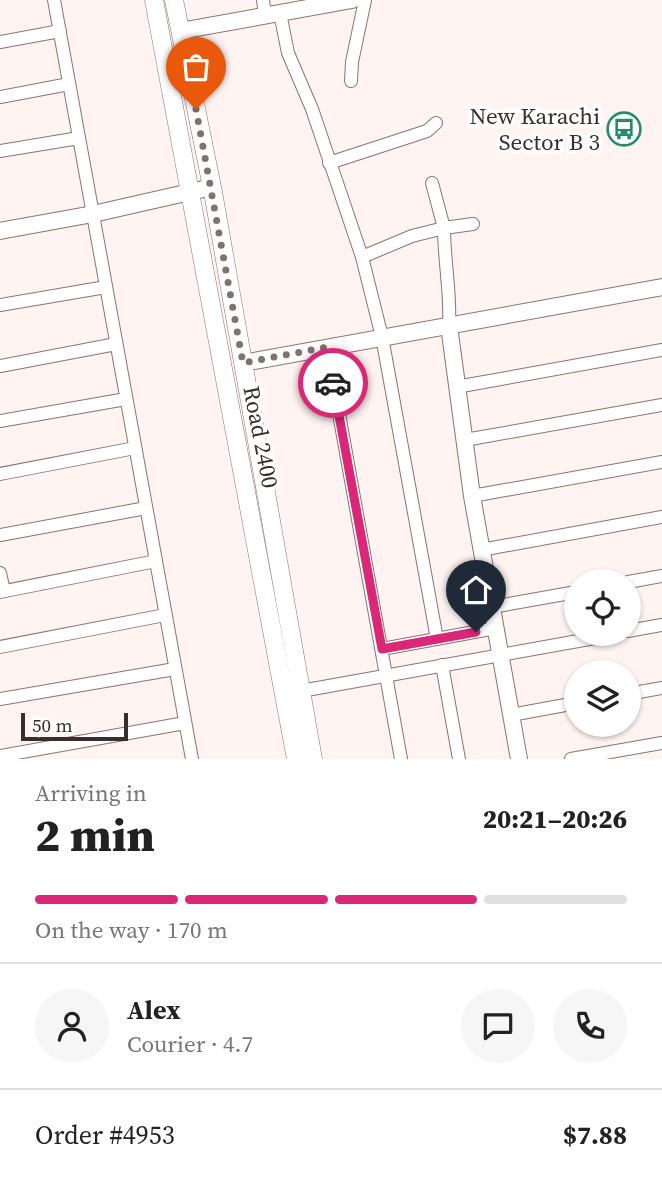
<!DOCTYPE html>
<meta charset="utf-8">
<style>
body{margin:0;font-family:"Source Serif 4",serif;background:#f6f6f6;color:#222;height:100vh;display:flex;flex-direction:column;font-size:26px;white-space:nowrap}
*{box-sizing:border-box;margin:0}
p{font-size:23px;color:#767676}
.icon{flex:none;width:38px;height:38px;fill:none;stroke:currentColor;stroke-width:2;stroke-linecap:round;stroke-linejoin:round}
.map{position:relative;height:759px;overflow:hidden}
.side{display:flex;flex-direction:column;background:#fff;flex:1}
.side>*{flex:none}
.tools{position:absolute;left:564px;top:569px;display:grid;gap:14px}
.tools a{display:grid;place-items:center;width:77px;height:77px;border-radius:50%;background:#fff;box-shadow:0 2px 5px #0004;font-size:35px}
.scale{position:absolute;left:21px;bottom:18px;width:107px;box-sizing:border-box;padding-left:7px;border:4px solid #382e2c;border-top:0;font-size:19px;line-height:24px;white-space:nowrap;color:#382e2c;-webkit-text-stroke:5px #fff;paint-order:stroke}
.pin{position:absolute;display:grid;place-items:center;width:60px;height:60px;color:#fff;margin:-72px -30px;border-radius:50% 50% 50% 0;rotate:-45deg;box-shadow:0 0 7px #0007}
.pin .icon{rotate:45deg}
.courier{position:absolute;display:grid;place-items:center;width:70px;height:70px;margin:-35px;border:5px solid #db2777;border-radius:50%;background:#fff;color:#222;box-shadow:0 2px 9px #0007}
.head em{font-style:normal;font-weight:800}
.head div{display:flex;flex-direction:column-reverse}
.head{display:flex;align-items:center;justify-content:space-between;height:119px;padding:0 35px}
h1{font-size:46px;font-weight:800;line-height:52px}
.bar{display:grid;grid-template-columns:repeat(4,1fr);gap:10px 7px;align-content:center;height:84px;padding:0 35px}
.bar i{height:9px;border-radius:5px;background:#e0e0e0}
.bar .current{background:#db2777}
.bar p{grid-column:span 4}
.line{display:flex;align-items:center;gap:18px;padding:0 35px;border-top:2px solid #e0e0e0}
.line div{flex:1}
.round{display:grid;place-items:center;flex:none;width:74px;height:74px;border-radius:37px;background:#f6f6f6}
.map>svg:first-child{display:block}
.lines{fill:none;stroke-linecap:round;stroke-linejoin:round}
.minor-casing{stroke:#8b736f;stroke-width:14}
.tertiary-casing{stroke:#8b736f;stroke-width:18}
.secondary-casing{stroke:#8b736f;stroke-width:19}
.minor{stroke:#fff;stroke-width:12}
.tertiary{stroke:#fff;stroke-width:16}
.secondary{stroke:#fff;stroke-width:18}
.done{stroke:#7e7371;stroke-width:7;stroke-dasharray:0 12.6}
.route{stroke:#db2777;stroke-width:9}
.labels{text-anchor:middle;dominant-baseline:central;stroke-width:7;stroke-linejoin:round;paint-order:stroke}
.poi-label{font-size:23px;fill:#382e2c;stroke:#fff;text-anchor:end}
.street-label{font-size:23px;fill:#382e2c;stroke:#fff}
</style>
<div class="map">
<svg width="662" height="759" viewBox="0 0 662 759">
<rect width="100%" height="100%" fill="#fff4f2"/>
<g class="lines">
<defs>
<g id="minor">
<path d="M54,0L192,759"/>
<path d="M263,0L265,16"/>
<path d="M280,13L288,53L312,109L362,257L382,337L437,639"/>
<path d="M0,42L60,31"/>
<path d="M351,81L352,62L365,0"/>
<path d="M0,97L69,84"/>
<path d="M0,151L79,138"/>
<path d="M329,163L427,131L436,123"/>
<path d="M432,183L444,228L473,224"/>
<path d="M362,257L412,236L444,228C444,261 451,293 449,326"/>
<path d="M0,305L106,287"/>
<path d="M327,347L401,759"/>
<path d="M0,366L116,344"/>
<path d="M456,387L662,350"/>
<path d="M0,421L126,399"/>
<path d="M465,440L662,405"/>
<path d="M0,474L135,448"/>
<path d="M472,496L662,462"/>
<path d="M0,535L146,508"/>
<path d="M481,550L662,517"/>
<path d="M0,573L4,591"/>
<path d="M628,582L662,576"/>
<path d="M0,592L156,561"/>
<path d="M492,607L576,592"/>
<path d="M628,631L662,625"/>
<path d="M0,647L165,615"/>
<path d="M382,649L496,628"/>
<path d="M442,665L459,759"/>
<path d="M301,691L617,634"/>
<path d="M628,694L662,688"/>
<path d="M0,699L175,669"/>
<path d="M511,715L576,703"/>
<path d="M0,756L185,723"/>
<path d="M571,759L662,743"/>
</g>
<g id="tertiary">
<path d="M180,31L352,0"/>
<path d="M0,231L93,214L212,187"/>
<path d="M449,326L472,496L519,759"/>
<path d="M243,363L662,287"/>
</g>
<g id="secondary">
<path d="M154,0L296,759"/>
<path d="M174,0L213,192L313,759"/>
</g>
</defs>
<use href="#minor" class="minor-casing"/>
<use href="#tertiary" class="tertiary-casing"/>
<use href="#secondary" class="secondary-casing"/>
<use href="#minor" class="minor"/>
<use href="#tertiary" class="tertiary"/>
<use href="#secondary" class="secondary"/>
</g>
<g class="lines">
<path class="done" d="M196,109L243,363L327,347L333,383"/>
<path class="route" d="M333,383L382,649L476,632"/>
</g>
<defs>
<symbol id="bus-ring" viewBox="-11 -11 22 22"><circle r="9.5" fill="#fff" stroke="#248c68" stroke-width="1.5"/><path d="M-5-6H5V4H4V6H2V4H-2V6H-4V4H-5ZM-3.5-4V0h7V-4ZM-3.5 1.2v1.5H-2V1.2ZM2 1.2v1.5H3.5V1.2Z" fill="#248c68"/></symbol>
</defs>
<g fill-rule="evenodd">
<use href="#bus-ring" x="605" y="110" width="38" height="38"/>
</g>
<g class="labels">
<g class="poi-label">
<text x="600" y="116">New Karachi<tspan x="600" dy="26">Sector B 3</tspan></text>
</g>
<g class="street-label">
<text transform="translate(261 437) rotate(79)">Road 2400</text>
</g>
</g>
</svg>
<div class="tools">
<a><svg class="icon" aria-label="locate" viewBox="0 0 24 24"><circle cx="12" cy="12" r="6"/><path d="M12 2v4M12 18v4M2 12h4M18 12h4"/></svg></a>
<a><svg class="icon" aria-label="layers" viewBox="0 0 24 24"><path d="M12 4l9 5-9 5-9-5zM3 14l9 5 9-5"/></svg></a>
</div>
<div class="scale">50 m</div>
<div class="pin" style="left:196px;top:109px;background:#ea580c"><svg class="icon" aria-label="bag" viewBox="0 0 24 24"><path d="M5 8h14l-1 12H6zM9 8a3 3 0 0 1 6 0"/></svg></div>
<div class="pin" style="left:476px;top:632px;background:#1f2937"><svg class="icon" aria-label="home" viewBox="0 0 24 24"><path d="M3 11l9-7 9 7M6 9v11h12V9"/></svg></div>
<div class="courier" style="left:333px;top:383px"><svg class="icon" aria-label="car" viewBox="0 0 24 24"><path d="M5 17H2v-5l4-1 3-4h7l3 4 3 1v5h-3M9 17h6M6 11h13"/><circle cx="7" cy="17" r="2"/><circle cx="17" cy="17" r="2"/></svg></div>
</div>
<section class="side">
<div class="head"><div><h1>2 min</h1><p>Arriving in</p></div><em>20:21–20:26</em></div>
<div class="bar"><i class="current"></i><i class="current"></i><i class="current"></i><i></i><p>On the way · 170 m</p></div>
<div class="line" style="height:126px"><a class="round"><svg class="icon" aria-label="person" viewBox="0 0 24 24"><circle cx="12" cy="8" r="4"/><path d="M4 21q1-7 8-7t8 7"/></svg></a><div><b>Alex</b><p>Courier · 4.7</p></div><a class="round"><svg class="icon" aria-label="chat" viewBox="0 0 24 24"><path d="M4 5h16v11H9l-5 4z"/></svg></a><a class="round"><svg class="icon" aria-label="phone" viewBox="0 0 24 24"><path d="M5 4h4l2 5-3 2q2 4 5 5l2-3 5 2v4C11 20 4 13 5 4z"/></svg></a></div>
<div class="line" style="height:91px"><div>Order #4953</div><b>$7.88</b></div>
</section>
